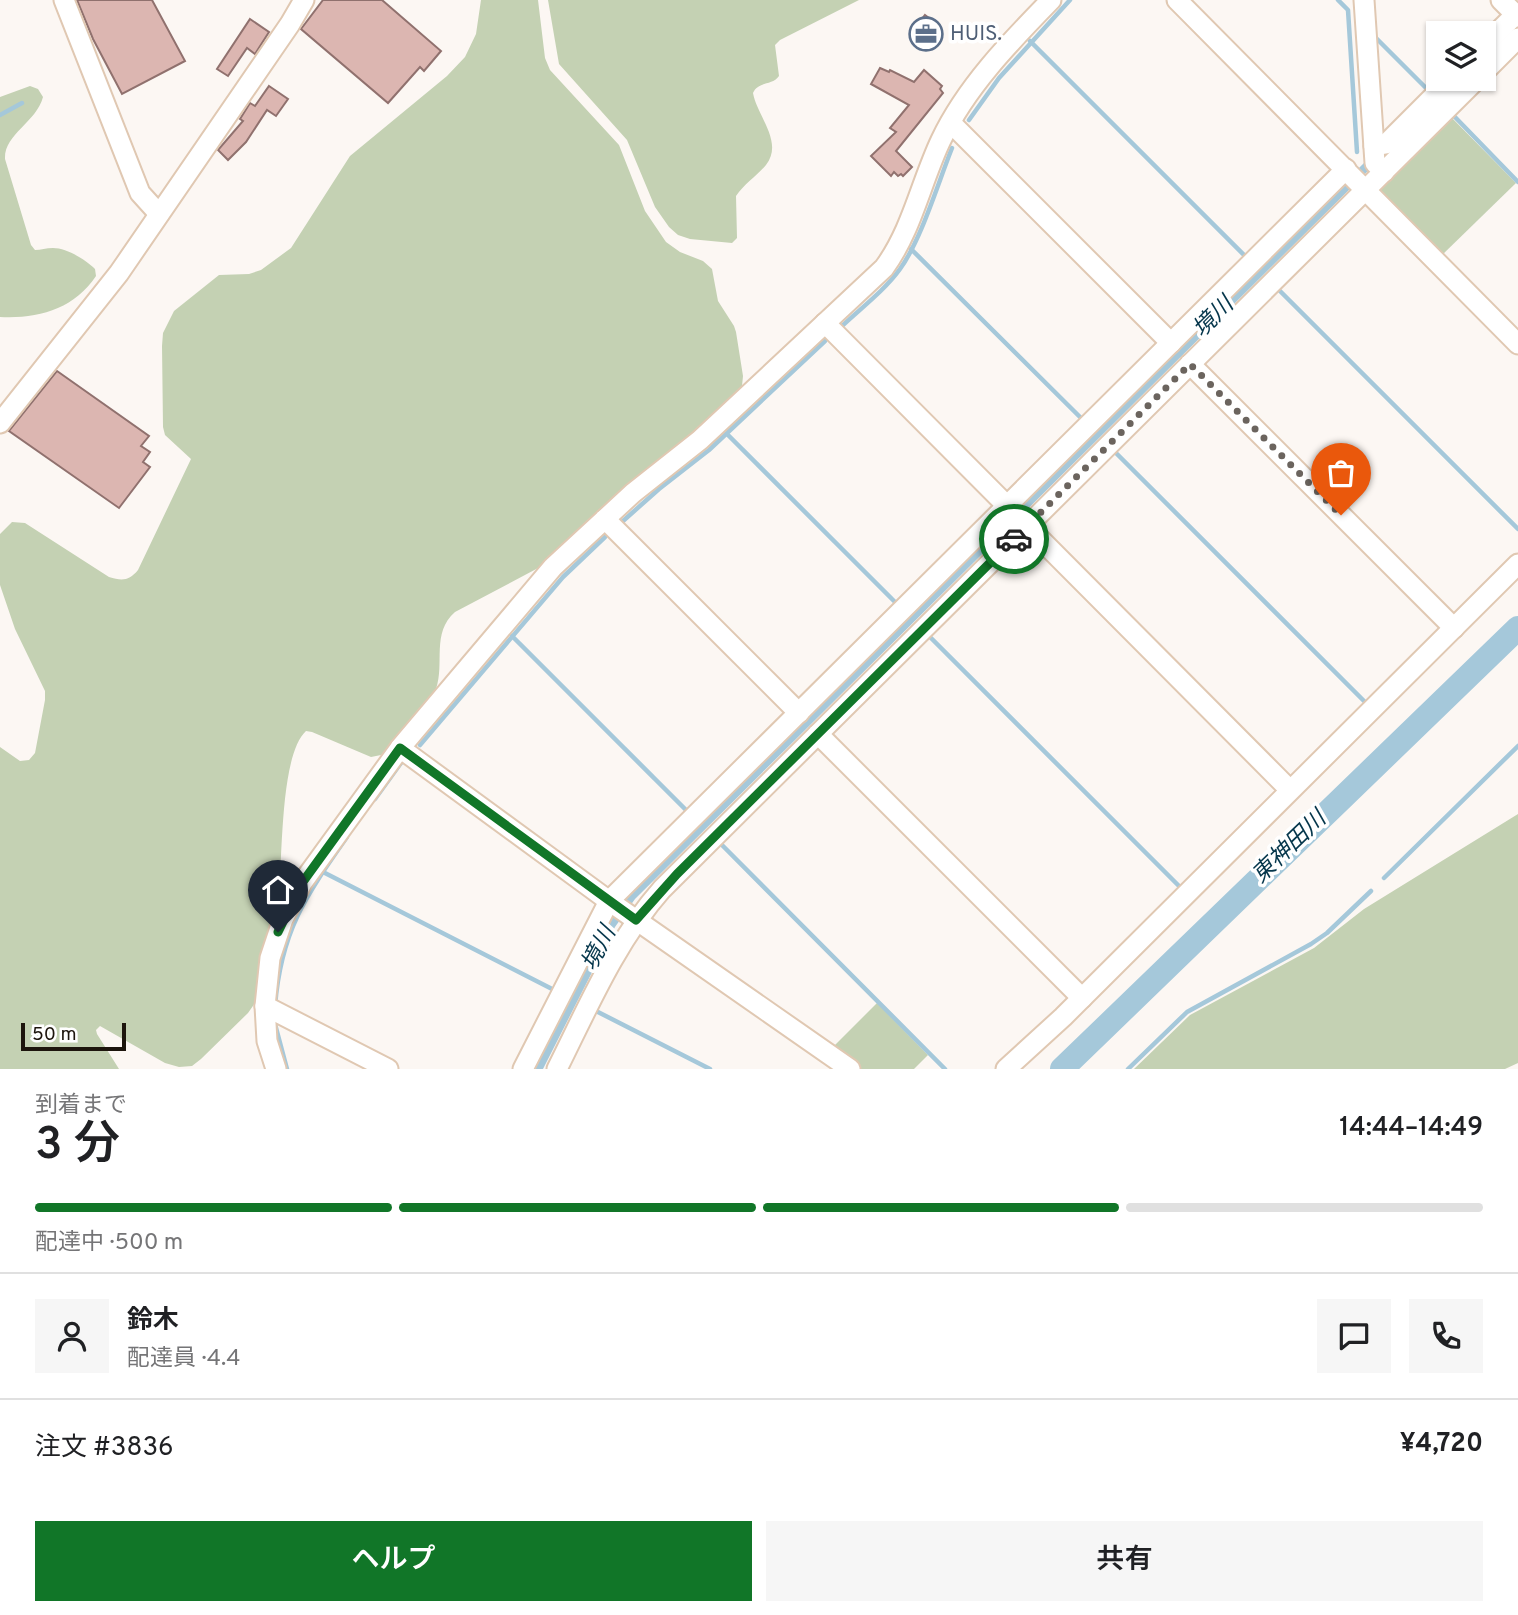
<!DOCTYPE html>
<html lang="ja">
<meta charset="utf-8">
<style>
body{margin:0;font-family:Overpass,"Noto Sans JP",sans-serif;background:#f6f6f6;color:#202124;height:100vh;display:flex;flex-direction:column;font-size:26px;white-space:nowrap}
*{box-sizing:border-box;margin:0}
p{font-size:23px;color:#757577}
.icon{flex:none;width:38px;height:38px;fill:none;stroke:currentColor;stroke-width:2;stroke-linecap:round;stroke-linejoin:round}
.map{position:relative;height:1069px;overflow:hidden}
.drawer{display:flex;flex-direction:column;background:#fff;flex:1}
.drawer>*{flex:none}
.controls{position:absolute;left:1426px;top:21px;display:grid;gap:14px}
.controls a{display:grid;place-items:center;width:70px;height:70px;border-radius:0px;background:#fff;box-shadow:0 2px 5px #0004;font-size:35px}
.scale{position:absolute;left:21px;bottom:18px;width:105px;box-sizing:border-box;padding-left:7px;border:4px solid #1d150d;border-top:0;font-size:19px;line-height:24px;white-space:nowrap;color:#1d150d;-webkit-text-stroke:5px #fff;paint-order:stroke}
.pin{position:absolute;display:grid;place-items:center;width:60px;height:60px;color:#fff;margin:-72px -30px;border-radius:50% 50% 50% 0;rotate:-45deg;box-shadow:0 0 7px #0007}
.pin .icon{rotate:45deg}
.courier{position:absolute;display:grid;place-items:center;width:70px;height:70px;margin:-35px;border:5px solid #117628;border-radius:50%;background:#fff;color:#222;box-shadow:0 2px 9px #0007}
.head em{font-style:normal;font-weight:600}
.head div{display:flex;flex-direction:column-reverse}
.head{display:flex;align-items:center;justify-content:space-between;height:119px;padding:0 35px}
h1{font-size:46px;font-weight:600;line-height:52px}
.bar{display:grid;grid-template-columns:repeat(4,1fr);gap:10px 7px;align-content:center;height:84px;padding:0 35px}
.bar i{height:9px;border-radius:5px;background:#e0e0e0}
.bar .selected{background:#117628}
.bar p{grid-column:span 4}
.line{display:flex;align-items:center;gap:18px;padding:0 35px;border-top:2px solid #e0e0e0}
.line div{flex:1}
.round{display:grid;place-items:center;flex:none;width:74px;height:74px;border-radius:0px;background:#f6f6f6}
.cta{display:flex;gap:14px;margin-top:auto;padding:14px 35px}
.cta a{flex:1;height:80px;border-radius:0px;background:#117628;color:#fff;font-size:28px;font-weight:600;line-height:80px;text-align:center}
.cta a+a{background:#f6f6f6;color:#202124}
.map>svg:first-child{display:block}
.green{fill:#c4d1b3}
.water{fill:#a5c8da}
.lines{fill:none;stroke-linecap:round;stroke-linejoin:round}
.stream{stroke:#a5c8da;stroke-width:4.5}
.river{stroke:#a5c8da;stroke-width:24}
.building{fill:#dcb6b1;stroke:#90716e;stroke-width:2}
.minor-casing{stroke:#e0c8b2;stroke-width:23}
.minor{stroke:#fff;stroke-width:19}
.done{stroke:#6b645e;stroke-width:7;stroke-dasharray:0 12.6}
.route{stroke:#117628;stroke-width:9}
.labels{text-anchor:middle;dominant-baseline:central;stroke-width:7;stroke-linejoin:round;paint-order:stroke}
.service-label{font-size:21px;fill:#4e5e75;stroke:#fff;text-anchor:start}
.water-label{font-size:23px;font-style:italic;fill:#05364b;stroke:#fff}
</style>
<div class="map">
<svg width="1518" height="1069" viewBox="0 0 1518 1069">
<rect width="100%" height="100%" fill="#fcf7f3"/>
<g class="green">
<path d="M481,0H538L545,58L550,70L619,145L645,211L666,242L680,252L703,261L712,269L718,301L734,326L736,332L743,376L742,386L737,395L555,556L540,567L455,612C431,633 445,663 436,689C429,710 402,733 388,750L381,755L371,757L312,732L306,731C279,756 283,865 278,903C274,936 265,971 255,1003L248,1013L201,1059L192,1066L179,1067L165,1063L100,1026L96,1030L97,1034L119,1069H0V747L20,761L29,760L35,753L45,700V691L15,629L0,585V534L12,522L25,523L109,577C122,581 129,581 138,570L191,459L165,435L163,427L162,346L163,333L174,311L219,275L249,274L261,270L291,248L350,156L447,76L465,57L476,34Z"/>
<path d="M548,0H859L780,40L775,45L779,76C772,86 758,81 753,93C757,116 784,142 766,165C757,176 744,184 736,196L737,238L732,243L690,239L678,235L669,227L655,207L627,140L559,64Z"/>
<path d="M30,86L38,89L43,97C36,123 4,134 5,159L31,245L35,250C41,250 46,248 53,248C67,248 86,260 95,269L96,276C74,309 38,319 0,317V97Z"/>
<path d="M1451,117L1516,183L1440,257L1379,196V188Z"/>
<path d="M1518,814V1063L1505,1069H1134L1190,1015L1314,948L1364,909Z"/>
<path d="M877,1003L928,1055L914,1069H857L830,1050Z"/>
</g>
<path class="water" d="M1367,160L1368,171L635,899L615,927L543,1069H533L608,923L629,893Z"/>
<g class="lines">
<g class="stream">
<path d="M1338,0L1348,10L1357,152"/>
<path d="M1374,36L1430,92"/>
<path d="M1030,41L1247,258"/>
<path d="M0,115L22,103"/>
<path d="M1453,115L1518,182"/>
<path d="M969,120L999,78L1070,0"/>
<path d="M911,249L1084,421"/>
<path d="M1278,289L1518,529"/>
<path d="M841,327C861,308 884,291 900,269C921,240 938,183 952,148"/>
<path d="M727,434L899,606"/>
<path d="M1114,451L1369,706"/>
<path d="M623,521L659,489L709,450L825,341"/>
<path d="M512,636L690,814"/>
<path d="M929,636L1183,890"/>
<path d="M420,745L563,577L605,537"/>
<path d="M375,799L401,763"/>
<path d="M720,843L945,1069"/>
<path d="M323,872L556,991"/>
<path d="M1384,878L1518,746"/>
<path d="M275,1006C281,931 305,897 347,837"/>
<path d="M596,1011L710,1069"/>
<path d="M275,1024L287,1069"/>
<path d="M1128,1069L1187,1012L1311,944L1327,933L1371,891"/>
</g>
<path class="river" d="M1062,1069L1518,628"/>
</g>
<g class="building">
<path d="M77,0H152L185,61L122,94L93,39Z"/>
<path d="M323,0H382L441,51L424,71L420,67L388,103L301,29Z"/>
<path d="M925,15L937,24L932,30L940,36L932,48L911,33Z"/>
<path d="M250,19L269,32L255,54L247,48L228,76L217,69Z"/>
<path d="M880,68L889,72L890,70L914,82L924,70L942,86L940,89L943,93L896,151L912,167L903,176L901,174L898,176L894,172L891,176L871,156L896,132L890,128L909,105L871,84Z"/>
<path d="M269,86L288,99L276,116L267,110L246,142L228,160L218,150L243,121L240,119L250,103L255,106Z"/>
<path d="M57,371L149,436L141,446L150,452L143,462L150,467L119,508L9,431Z"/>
</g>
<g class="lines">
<defs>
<g id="minor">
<path d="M64,0L140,193L159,214"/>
<path d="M1177,0L1518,344"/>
<path d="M1364,0L1375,163L1384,172"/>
<path d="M1501,0L1518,17"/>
<path d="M1484,46L1515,15"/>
<path d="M1484,72L1518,38"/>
<path d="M951,123L1171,343"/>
<path d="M1374,146L1386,144L1451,79"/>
<path d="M825,323L1290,790"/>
<path d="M1190,364L1454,628"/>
<path d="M0,423L119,273L290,24L304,0"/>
<path d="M605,519L799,713"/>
<path d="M818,734L1082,998"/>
<path d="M400,748L609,901L850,1069"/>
<path d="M265,1006L388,1069"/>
<path d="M276,1069L267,1041L265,1006L270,958L283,919L302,883L400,748L553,567L633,493L700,440L884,268C912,230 921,182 941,140C966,87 1010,42 1051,0"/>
<path d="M523,1069L609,901L1346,169"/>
<path d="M557,1069C588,1007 616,941 662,889L1477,79"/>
<path d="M1006,1069L1063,1017L1518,564"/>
</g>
</defs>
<use href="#minor" class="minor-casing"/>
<use href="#minor" class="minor"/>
</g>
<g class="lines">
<path class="done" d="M1014,539L1190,364L1341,515"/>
<path class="route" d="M278,932L302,883L400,748L636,920L677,874L1014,539"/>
</g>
<defs>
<symbol id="office-ring" viewBox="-11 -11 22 22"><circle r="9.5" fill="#fff" stroke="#5c6f8a" stroke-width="1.5"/><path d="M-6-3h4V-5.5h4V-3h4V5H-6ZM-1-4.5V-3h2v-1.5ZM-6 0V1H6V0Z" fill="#5c6f8a"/></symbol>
</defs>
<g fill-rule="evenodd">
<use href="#office-ring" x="907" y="15" width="38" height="38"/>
</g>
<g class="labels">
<g class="service-label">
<text x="950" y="34">HUIS.</text>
</g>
<g class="water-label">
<text transform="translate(1214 318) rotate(-45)">境川</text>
<text transform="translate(1290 848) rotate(-44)">東神田川</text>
<text transform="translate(600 949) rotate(-62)">境川</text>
</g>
</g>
</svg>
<div class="controls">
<a><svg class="icon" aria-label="layers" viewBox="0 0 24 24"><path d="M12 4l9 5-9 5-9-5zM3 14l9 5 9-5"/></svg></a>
</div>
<div class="scale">50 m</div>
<div class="pin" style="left:1341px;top:515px;background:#ea580c"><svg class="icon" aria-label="bag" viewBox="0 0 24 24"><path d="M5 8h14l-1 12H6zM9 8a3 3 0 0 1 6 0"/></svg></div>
<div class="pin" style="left:278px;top:932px;background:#1f2937"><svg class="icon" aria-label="home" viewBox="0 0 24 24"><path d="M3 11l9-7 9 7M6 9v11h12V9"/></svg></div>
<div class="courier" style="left:1014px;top:539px"><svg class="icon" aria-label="car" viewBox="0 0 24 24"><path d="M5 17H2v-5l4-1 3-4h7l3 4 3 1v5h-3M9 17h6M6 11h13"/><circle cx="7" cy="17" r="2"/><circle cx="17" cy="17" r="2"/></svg></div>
</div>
<section class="drawer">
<div class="head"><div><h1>3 分</h1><p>到着まで</p></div><em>14:44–14:49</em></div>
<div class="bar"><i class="selected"></i><i class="selected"></i><i class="selected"></i><i></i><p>配達中 · 500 m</p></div>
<div class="line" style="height:126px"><a class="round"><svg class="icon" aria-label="person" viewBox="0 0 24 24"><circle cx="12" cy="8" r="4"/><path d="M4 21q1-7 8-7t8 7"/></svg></a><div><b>鈴木</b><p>配達員 · 4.4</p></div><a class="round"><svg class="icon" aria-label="chat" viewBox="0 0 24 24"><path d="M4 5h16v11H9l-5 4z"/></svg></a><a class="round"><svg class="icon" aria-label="phone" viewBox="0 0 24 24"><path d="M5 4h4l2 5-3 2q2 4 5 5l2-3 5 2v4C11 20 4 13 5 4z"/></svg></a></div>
<div class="line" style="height:91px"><div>注文 #3836</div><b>¥4,720</b></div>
<div class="cta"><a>ヘルプ</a><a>共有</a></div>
</section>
